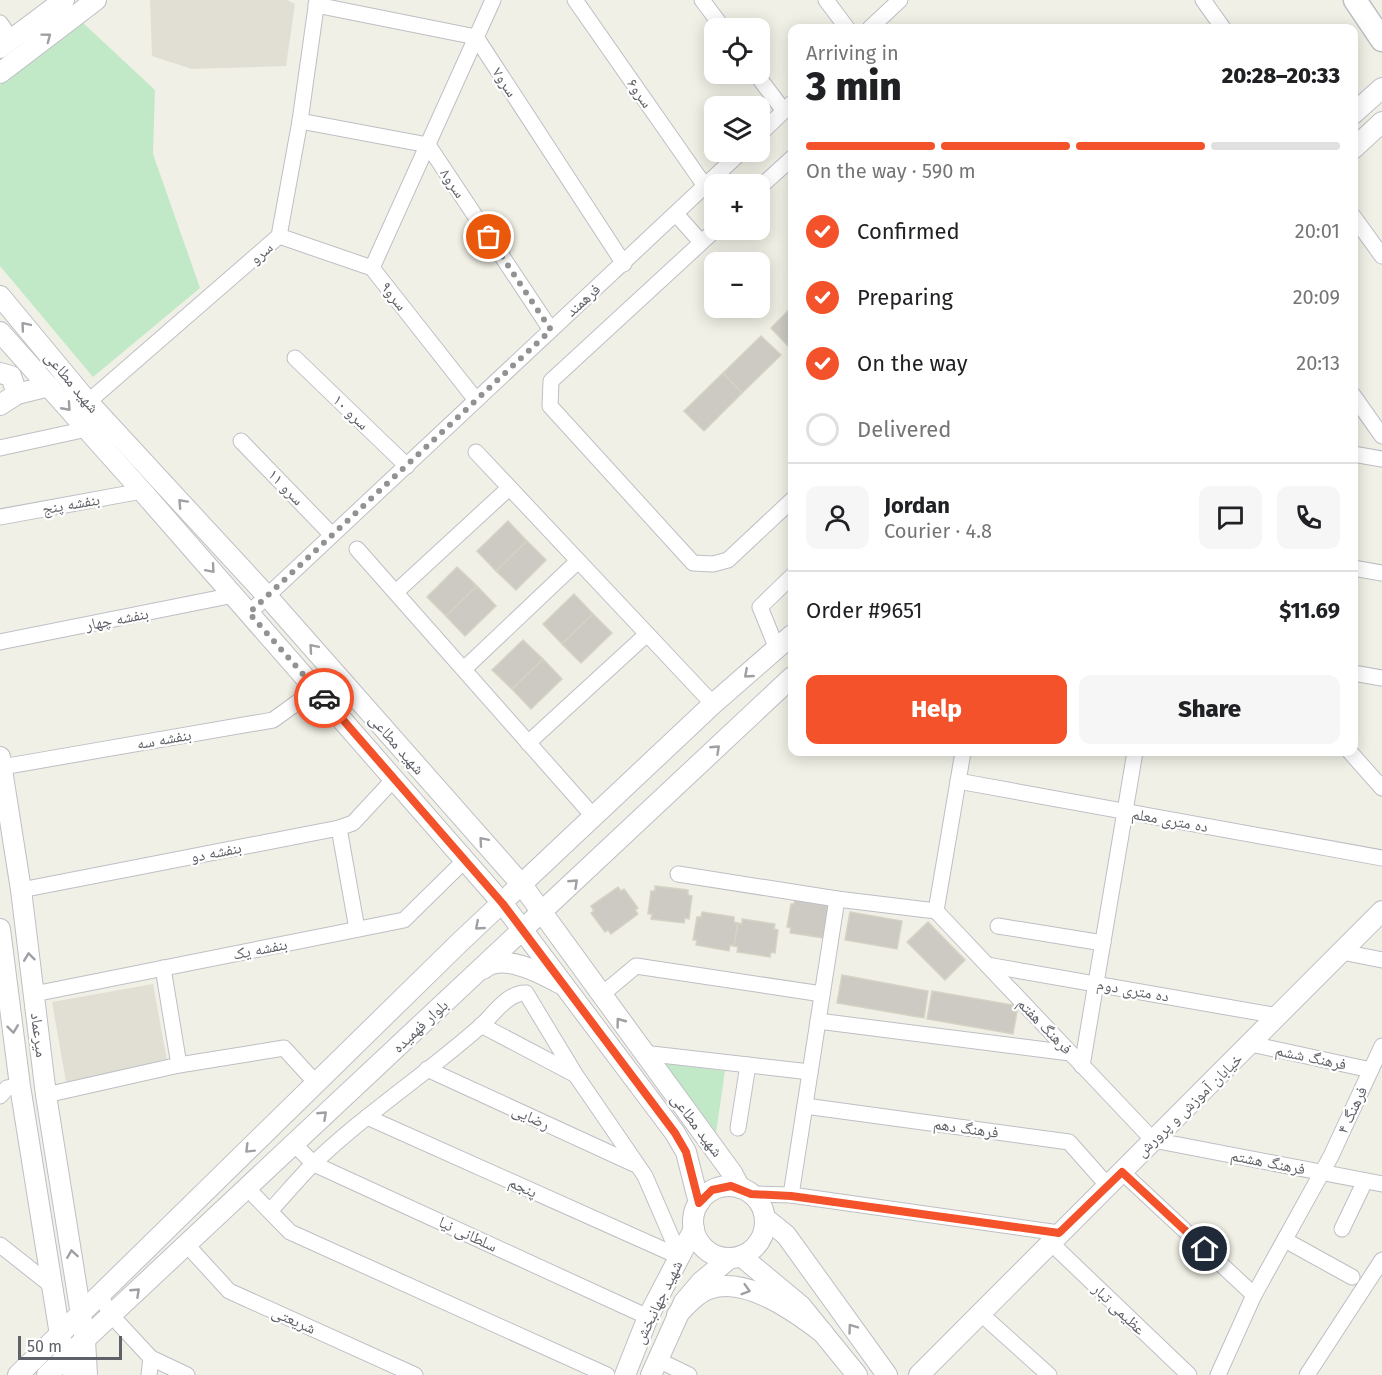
<!DOCTYPE html>
<meta charset="utf-8">
<style>
body{margin:0;font-family:"Fira Sans","Noto Naskh Arabic",sans-serif;background:#f6f6f6;color:#202124;height:100vh;display:flex;flex-direction:column;font-size:22px;white-space:nowrap}
*{box-sizing:border-box;margin:0}
p{font-size:20px;color:#757577}
.icon{flex:none;width:33px;height:33px;fill:none;stroke:currentColor;stroke-width:2;stroke-linecap:round;stroke-linejoin:round}
.map{position:relative;flex:1;overflow:hidden}
.drawer{position:absolute;left:788px;top:24px;width:570px;height:732px;display:flex;flex-direction:column;background:#fff;border-radius:12px;box-shadow:0 3px 15px #0003}
.drawer>*{flex:none}
.tools{position:absolute;left:704px;top:18px;display:grid;gap:12px}
.tools a{display:grid;place-items:center;width:66px;height:66px;border-radius:12px;background:#fff;box-shadow:0 3px 15px #0003;font-size:30px}
.scale{position:absolute;left:18px;bottom:15px;width:104px;box-sizing:border-box;padding-left:6px;border:3px solid #5e6167;border-top:0;font-size:16px;line-height:21px;white-space:nowrap;color:#5e6167;-webkit-text-stroke:4px #fff;paint-order:stroke}
.pin{position:absolute;display:grid;place-items:center;width:51px;height:51px;color:#fff;margin:-26px;border:3px solid #fff;border-radius:50%;box-shadow:0 2px 6px #0007}
.courier{position:absolute;display:grid;place-items:center;width:60px;height:60px;margin:-30px;border:4px solid #f3522a;border-radius:50%;background:#fff;color:#222;box-shadow:0 2px 8px #0007}
.head em{font-style:normal;font-weight:800}
.head div{display:flex;flex-direction:column-reverse}
.head{display:flex;align-items:center;justify-content:space-between;height:102px;padding:0 18px}
h1{font-size:39px;font-weight:800;line-height:45px}
.bar{display:grid;grid-template-columns:repeat(4,1fr);gap:9px 6px;align-content:center;height:72px;padding:0 18px}
.bar i{height:8px;border-radius:4px;background:#e0e0e0}
.bar .on{background:#f3522a}
.bar p{grid-column:span 4}
.line{display:flex;align-items:center;gap:15px;padding:0 18px;border-top:2px solid #e0e0e0}
.line div{flex:1}
.round{display:grid;place-items:center;flex:none;width:63px;height:63px;border-radius:12px;background:#f6f6f6}
ol{padding:0 18px;list-style:none}
li{display:flex;align-items:center;gap:18px;height:66px}
li p{margin-inline-start:auto}
li .icon{padding:6px;border-radius:50%;background:#f3522a;color:#fff;stroke-width:4}
li:last-child{color:#757577}
li i{width:33px;height:33px;border:3px solid #e0e0e0;border-radius:50%}
.action{display:flex;gap:12px;margin-top:auto;padding:12px 18px}
.action a{flex:1;height:69px;border-radius:12px;background:#f3522a;color:#fff;font-size:24px;font-weight:800;line-height:69px;text-align:center}
.action a+a{background:#f6f6f6;color:#202124}
.map>svg:first-child{display:block}
.education{fill:#e1dfd4}
.green{fill:#c2e9c7}
.building{fill:#cccac3;stroke:#d6d3c4;stroke-width:1.5}
.lines{fill:none;stroke-linecap:round;stroke-linejoin:round}
.minor-casing{stroke:#bebfc5;stroke-width:17}
.tertiary-casing{stroke:#bebfc5;stroke-width:22}
.secondary-casing{stroke:#bcbec5;stroke-width:25}
.minor{stroke:#fff;stroke-width:15}
.tertiary{stroke:#fff;stroke-width:20}
.secondary{stroke:#fff;stroke-width:22}
.oneway{stroke:#9ea0a4}
.done{stroke:#919393;stroke-width:6;stroke-dasharray:0 10.8}
.route{stroke:#f3522a;stroke-width:8}
.labels{text-anchor:middle;dominant-baseline:central;stroke-width:4.5;stroke-linejoin:round;paint-order:stroke}
.street-label{font-size:16px;fill:#5e6167;stroke:#fff}
</style>
<div class="map">
<svg width="1382" height="1375" viewBox="0 0 1382 1375">
<rect width="100%" height="100%" fill="#f1f0e6"/>
<g class="education">
<path d="M150,0H287L295,4L286,66L192,69L152,56Z"/>
<path d="M153,984L167,1061L66,1082L52,1002Z"/>
</g>
<g class="green">
<path d="M82,22L155,90L153,154L200,288L93,377L0,266V85Z"/>
<path d="M656,1062L725,1071L716,1133Z"/>
</g>
<g class="building">
<path d="M792,307V346L790,348L771,328Z"/>
<path d="M761,336L781,355L742,393L723,373Z"/>
<path d="M723,373L742,393L704,431L684,411Z"/>
<path d="M508,521L527,541L496,571L477,551Z"/>
<path d="M527,541L546,560L516,590L496,571Z"/>
<path d="M457,567L477,586L446,616L427,597Z"/>
<path d="M477,586L496,606L465,636L446,616Z"/>
<path d="M574,594L593,614L562,644L543,624Z"/>
<path d="M593,614L612,633L581,663L562,644Z"/>
<path d="M523,640L543,659L512,689L492,670Z"/>
<path d="M543,659L562,679L531,709L512,689Z"/>
<path d="M655,886L688,890V895L692,896L689,919L685,918L684,923L651,919L652,914H648L651,891H655Z"/>
<path d="M618,887L621,891L624,889L638,908L635,910L638,914L611,934L608,930L605,932L591,913L594,911L591,906Z"/>
<path d="M795,899L828,904L827,909L831,910L828,933H824L823,938L790,933L791,928L787,927L791,904H794Z"/>
<path d="M702,912L734,917V922L738,923L734,946L730,945L729,951L696,945L697,940H693L697,917H701Z"/>
<path d="M850,912L902,921L897,949L845,940Z"/>
<path d="M742,919L775,924L774,929L778,930L775,953L771,952L770,957L737,952L738,947L734,946L738,923L742,924Z"/>
<path d="M928,922L965,960L945,980L907,942Z"/>
<path d="M842,975L928,991L924,1018L837,1003Z"/>
<path d="M932,991L1018,1006L1013,1034L927,1019Z"/>
</g>
<g class="lines">
<defs>
<g id="minor">
<path d="M575,0L705,186"/>
<path d="M702,0L723,28"/>
<path d="M826,0L847,28"/>
<path d="M1203,0L1223,28"/>
<path d="M316,5L476,37L624,264"/>
<path d="M0,23L12,40"/>
<path d="M870,28L900,0"/>
<path d="M756,74L784,111"/>
<path d="M300,121L428,145L551,330"/>
<path d="M759,135L792,103"/>
<path d="M759,188L792,158"/>
<path d="M676,214L701,242"/>
<path d="M1353,216L1382,256"/>
<path d="M715,230L551,381L550,406L693,563L713,564L728,560L792,500"/>
<path d="M279,236L372,268L476,400"/>
<path d="M372,268L493,0"/>
<path d="M295,358L407,466"/>
<path d="M1353,395L1382,436"/>
<path d="M88,402L279,236L300,121L317,0"/>
<path d="M241,441L331,534"/>
<path d="M0,448L87,429"/>
<path d="M476,452L713,704"/>
<path d="M1353,454L1382,459"/>
<path d="M0,517L142,491"/>
<path d="M357,549L594,817"/>
<path d="M1353,568L1382,573"/>
<path d="M396,592L509,488"/>
<path d="M249,613L741,152"/>
<path d="M0,642L234,595"/>
<path d="M777,649L760,607L792,576"/>
<path d="M464,669L578,561"/>
<path d="M1353,673L1382,678"/>
<path d="M528,743L647,634"/>
<path d="M1350,752L1382,788"/>
<path d="M2,767L273,720L316,689"/>
<path d="M958,781L1382,858"/>
<path d="M339,828L357,929"/>
<path d="M678,874L837,899L936,911"/>
<path d="M21,890L339,828L353,823L393,780"/>
<path d="M936,911L1153,1140L1382,1184"/>
<path d="M936,911L963,752"/>
<path d="M998,926L1103,943"/>
<path d="M1342,952L1382,960"/>
<path d="M987,965L1278,1016"/>
<path d="M34,994L404,920L464,861"/>
<path d="M600,996L636,966L822,994"/>
<path d="M818,1021L1070,1053"/>
<path d="M481,1025L574,1074"/>
<path d="M1251,1044L1371,1070"/>
<path d="M643,1053L810,1072"/>
<path d="M179,1065L284,1048L316,1083"/>
<path d="M1082,1066L1135,752"/>
<path d="M427,1069L634,1164"/>
<path d="M46,1095L179,1065L163,968"/>
<path d="M0,1096L7,1088L20,1086"/>
<path d="M805,1106L1069,1142L1108,1186"/>
<path d="M367,1117L680,1257"/>
<path d="M738,1128L748,1065"/>
<path d="M293,1143L314,1164L648,1317"/>
<path d="M1122,1172L1254,1295"/>
<path d="M247,1188L290,1232L607,1375"/>
<path d="M751,1194L791,1195L1059,1233"/>
<path d="M791,1195L837,899"/>
<path d="M270,1211C284,1196 298,1179 313,1164C366,1113 428,1073 483,1024C494,1013 509,992 526,993L575,1074L645,1176L680,1257"/>
<path d="M1342,1229L1365,1181"/>
<path d="M1285,1240L1352,1277"/>
<path d="M1050,1242L1189,1375"/>
<path d="M0,1245L52,1286"/>
<path d="M187,1245L229,1291L415,1375"/>
<path d="M100,1295L111,1315L151,1358L187,1375"/>
<path d="M980,1313L1049,1375"/>
<path d="M658,1360L689,1375"/>
<path d="M149,1375L151,1358"/>
<path d="M1218,1375L1254,1295L1331,1156L1382,1046"/>
<path d="M1307,1375L1382,1260"/>
</g>
<g id="tertiary">
<path d="M0,48L64,0"/>
<path d="M0,73L96,0"/>
<path d="M1353,114L1382,88"/>
<path d="M1353,149L1382,122"/>
<path d="M0,296L88,402L267,596L522,885L732,1173L740,1188"/>
<path d="M0,332L142,491L503,904L675,1133L686,1152L699,1203"/>
<path d="M0,373L11,376L17,394"/>
<path d="M0,405L17,394L49,386"/>
<path d="M0,757L21,890L46,1095L85,1340L87,1375"/>
<path d="M0,929L20,1086L60,1335L65,1359L75,1375"/>
<path d="M483,969C502,952 541,973 559,983"/>
<circle cx="729" cy="1222" r="36"/>
<path d="M765,1218L786,1235L887,1375"/>
<path d="M741,1256L801,1306L857,1375"/>
<path d="M677,1315C686,1306 696,1293 709,1289C745,1275 796,1312 823,1333"/>
<path d="M18,1375L459,943L713,704L792,635"/>
<path d="M47,1375L792,677"/>
<path d="M625,1375L648,1317L694,1229"/>
<path d="M651,1375L684,1302L701,1282L730,1258"/>
<path d="M919,1375L1382,911"/>
</g>
<path id="secondary" d="M1355,0L1382,40"/>
</defs>
<use href="#minor" class="minor-casing"/>
<use href="#tertiary" class="tertiary-casing"/>
<use href="#secondary" class="secondary-casing"/>
<use href="#minor" class="minor"/>
<use href="#tertiary" class="tertiary"/>
<use href="#secondary" class="secondary"/>
</g>
<defs><path id="oneway-chevron" d="M-2-3.5L2.5 0L-2 3.5" fill="none" stroke-width="1.6" stroke-linecap="round" stroke-linejoin="round" transform="scale(1.5)"/></defs>
<g class="oneway">
<use href="#oneway-chevron" transform="translate(47 37) rotate(-37)"/>
<use href="#oneway-chevron" transform="translate(25 326) rotate(-130)"/>
<use href="#oneway-chevron" transform="translate(67 407) rotate(48)"/>
<use href="#oneway-chevron" transform="translate(182 503) rotate(-133)"/>
<use href="#oneway-chevron" transform="translate(211 569) rotate(49)"/>
<use href="#oneway-chevron" transform="translate(313 648) rotate(-131)"/>
<use href="#oneway-chevron" transform="translate(748 674) rotate(139)"/>
<use href="#oneway-chevron" transform="translate(716 749) rotate(-43)"/>
<use href="#oneway-chevron" transform="translate(483 841) rotate(-131)"/>
<use href="#oneway-chevron" transform="translate(574 883) rotate(-43)"/>
<use href="#oneway-chevron" transform="translate(479 926) rotate(139)"/>
<use href="#oneway-chevron" transform="translate(29 957) rotate(-97)"/>
<use href="#oneway-chevron" transform="translate(620 1022) rotate(-127)"/>
<use href="#oneway-chevron" transform="translate(13 1029) rotate(83)"/>
<use href="#oneway-chevron" transform="translate(323 1115) rotate(-43)"/>
<use href="#oneway-chevron" transform="translate(249 1149) rotate(135)"/>
<use href="#oneway-chevron" transform="translate(72 1254) rotate(-99)"/>
<use href="#oneway-chevron" transform="translate(746 1290) rotate(16)"/>
<use href="#oneway-chevron" transform="translate(136 1292) rotate(-43)"/>
<use href="#oneway-chevron" transform="translate(852 1328) rotate(-126)"/>
</g>
<g class="lines">
<path class="done" d="M324,698L249,613L551,330L489,237"/>
<path class="route" d="M324,698L503,904L675,1133L686,1152L699,1203L712,1190L731,1186L751,1194L791,1196L1059,1233L1122,1172L1205,1249"/>
</g>
<g class="labels">
<g class="street-label">
<text transform="translate(505 82) rotate(57)">سرو۷</text>
<text transform="translate(640 93) rotate(55)">سرو۶</text>
<text transform="translate(453 183) rotate(56)">سرو۸</text>
<text transform="translate(261 253) rotate(-41)">سرو</text>
<text transform="translate(394 296) rotate(52)">سرو۹</text>
<text transform="translate(583 300) rotate(-42)">فرهمند</text>
<text transform="translate(72 382) rotate(50)">شهید مطاعی</text>
<text transform="translate(351 412) rotate(44)">سرو ۱۰</text>
<text transform="translate(286 487) rotate(46)">۱۱ سرو</text>
<text transform="translate(71 504) rotate(-10)">بنفشه پنج</text>
<text transform="translate(117 619) rotate(-11)">بنفشه چهار</text>
<text transform="translate(164 739) rotate(-10)">بنفشه سه</text>
<text transform="translate(397 744) rotate(49)">شهید مطاعی</text>
<text transform="translate(1170 820) rotate(10)">ده متری معلم</text>
<text transform="translate(216 852) rotate(-11)">بنفشه دو</text>
<text transform="translate(260 949) rotate(-11)">بنفشه یک</text>
<text transform="translate(1133 990) rotate(10)">ده متری دوم</text>
<text transform="translate(420 1026) rotate(-43)">بلوار فهمیده</text>
<text transform="translate(1045 1026) rotate(46)">فرهنگ هفتم</text>
<text transform="translate(39 1035) rotate(83)">میرعماد</text>
<text transform="translate(1311 1057) rotate(12)">فرهنگ ششم</text>
<text transform="translate(1189 1105) rotate(-44)">خیابان آموزش و پرورش</text>
<text transform="translate(1352 1110) rotate(-65)">فرهنگ ۴</text>
<text transform="translate(531 1117) rotate(25)">رضایی</text>
<text transform="translate(697 1125) rotate(53)">شهید مطاعی</text>
<text transform="translate(966 1128) rotate(8)">فرهنگ دهم</text>
<text transform="translate(1268 1162) rotate(11)">فرهنگ هشتم</text>
<text transform="translate(523 1187) rotate(24)">پنجم</text>
<text transform="translate(468 1234) rotate(25)">سلطانی نیا</text>
<text transform="translate(658 1302) rotate(-64)">شهید جهانبخش</text>
<text transform="translate(1119 1309) rotate(44)">عظیمی تبار</text>
<text transform="translate(294 1320) rotate(24)">شریعتی</text>
</g>
</g>
</svg>
<div class="tools">
<a><svg class="icon" aria-label="locate" viewBox="0 0 24 24"><circle cx="12" cy="12" r="6"/><path d="M12 2v4M12 18v4M2 12h4M18 12h4"/></svg></a>
<a><svg class="icon" aria-label="layers" viewBox="0 0 24 24"><path d="M12 4l9 5-9 5-9-5zM3 14l9 5 9-5"/></svg></a>
<a>+</a>
<a>−</a>
</div>
<div class="scale">50 m</div>
<div class="pin" style="left:489px;top:237px;background:#ea580c"><svg class="icon" aria-label="bag" viewBox="0 0 24 24"><path d="M5 8h14l-1 12H6zM9 8a3 3 0 0 1 6 0"/></svg></div>
<div class="pin" style="left:1205px;top:1249px;background:#1f2937"><svg class="icon" aria-label="home" viewBox="0 0 24 24"><path d="M3 11l9-7 9 7M6 9v11h12V9"/></svg></div>
<div class="courier" style="left:324px;top:698px"><svg class="icon" aria-label="car" viewBox="0 0 24 24"><path d="M5 17H2v-5l4-1 3-4h7l3 4 3 1v5h-3M9 17h6M6 11h13"/><circle cx="7" cy="17" r="2"/><circle cx="17" cy="17" r="2"/></svg></div>
<section class="drawer">
<div class="head"><div><h1>3 min</h1><p>Arriving in</p></div><em>20:28–20:33</em></div>
<div class="bar"><i class="on"></i><i class="on"></i><i class="on"></i><i></i><p>On the way · 590 m</p></div>
<ol>
<li><svg class="icon" aria-label="check" viewBox="0 0 24 24"><path d="M5 12l5 5 9-10"/></svg>Confirmed<p>20:01</p></li>
<li><svg class="icon" aria-label="check" viewBox="0 0 24 24"><path d="M5 12l5 5 9-10"/></svg>Preparing<p>20:09</p></li>
<li><svg class="icon" aria-label="check" viewBox="0 0 24 24"><path d="M5 12l5 5 9-10"/></svg>On the way<p>20:13</p></li>
<li><i></i>Delivered</li>
</ol>
<div class="line" style="height:108px"><a class="round"><svg class="icon" aria-label="person" viewBox="0 0 24 24"><circle cx="12" cy="8" r="4"/><path d="M4 21q1-7 8-7t8 7"/></svg></a><div><b>Jordan</b><p>Courier · 4.8</p></div><a class="round"><svg class="icon" aria-label="chat" viewBox="0 0 24 24"><path d="M4 5h16v11H9l-5 4z"/></svg></a><a class="round"><svg class="icon" aria-label="phone" viewBox="0 0 24 24"><path d="M5 4h4l2 5-3 2q2 4 5 5l2-3 5 2v4C11 20 4 13 5 4z"/></svg></a></div>
<div class="line" style="height:78px"><div>Order #9651</div><b>$11.69</b></div>
<div class="action"><a>Help</a><a>Share</a></div>
</section>
</div>
